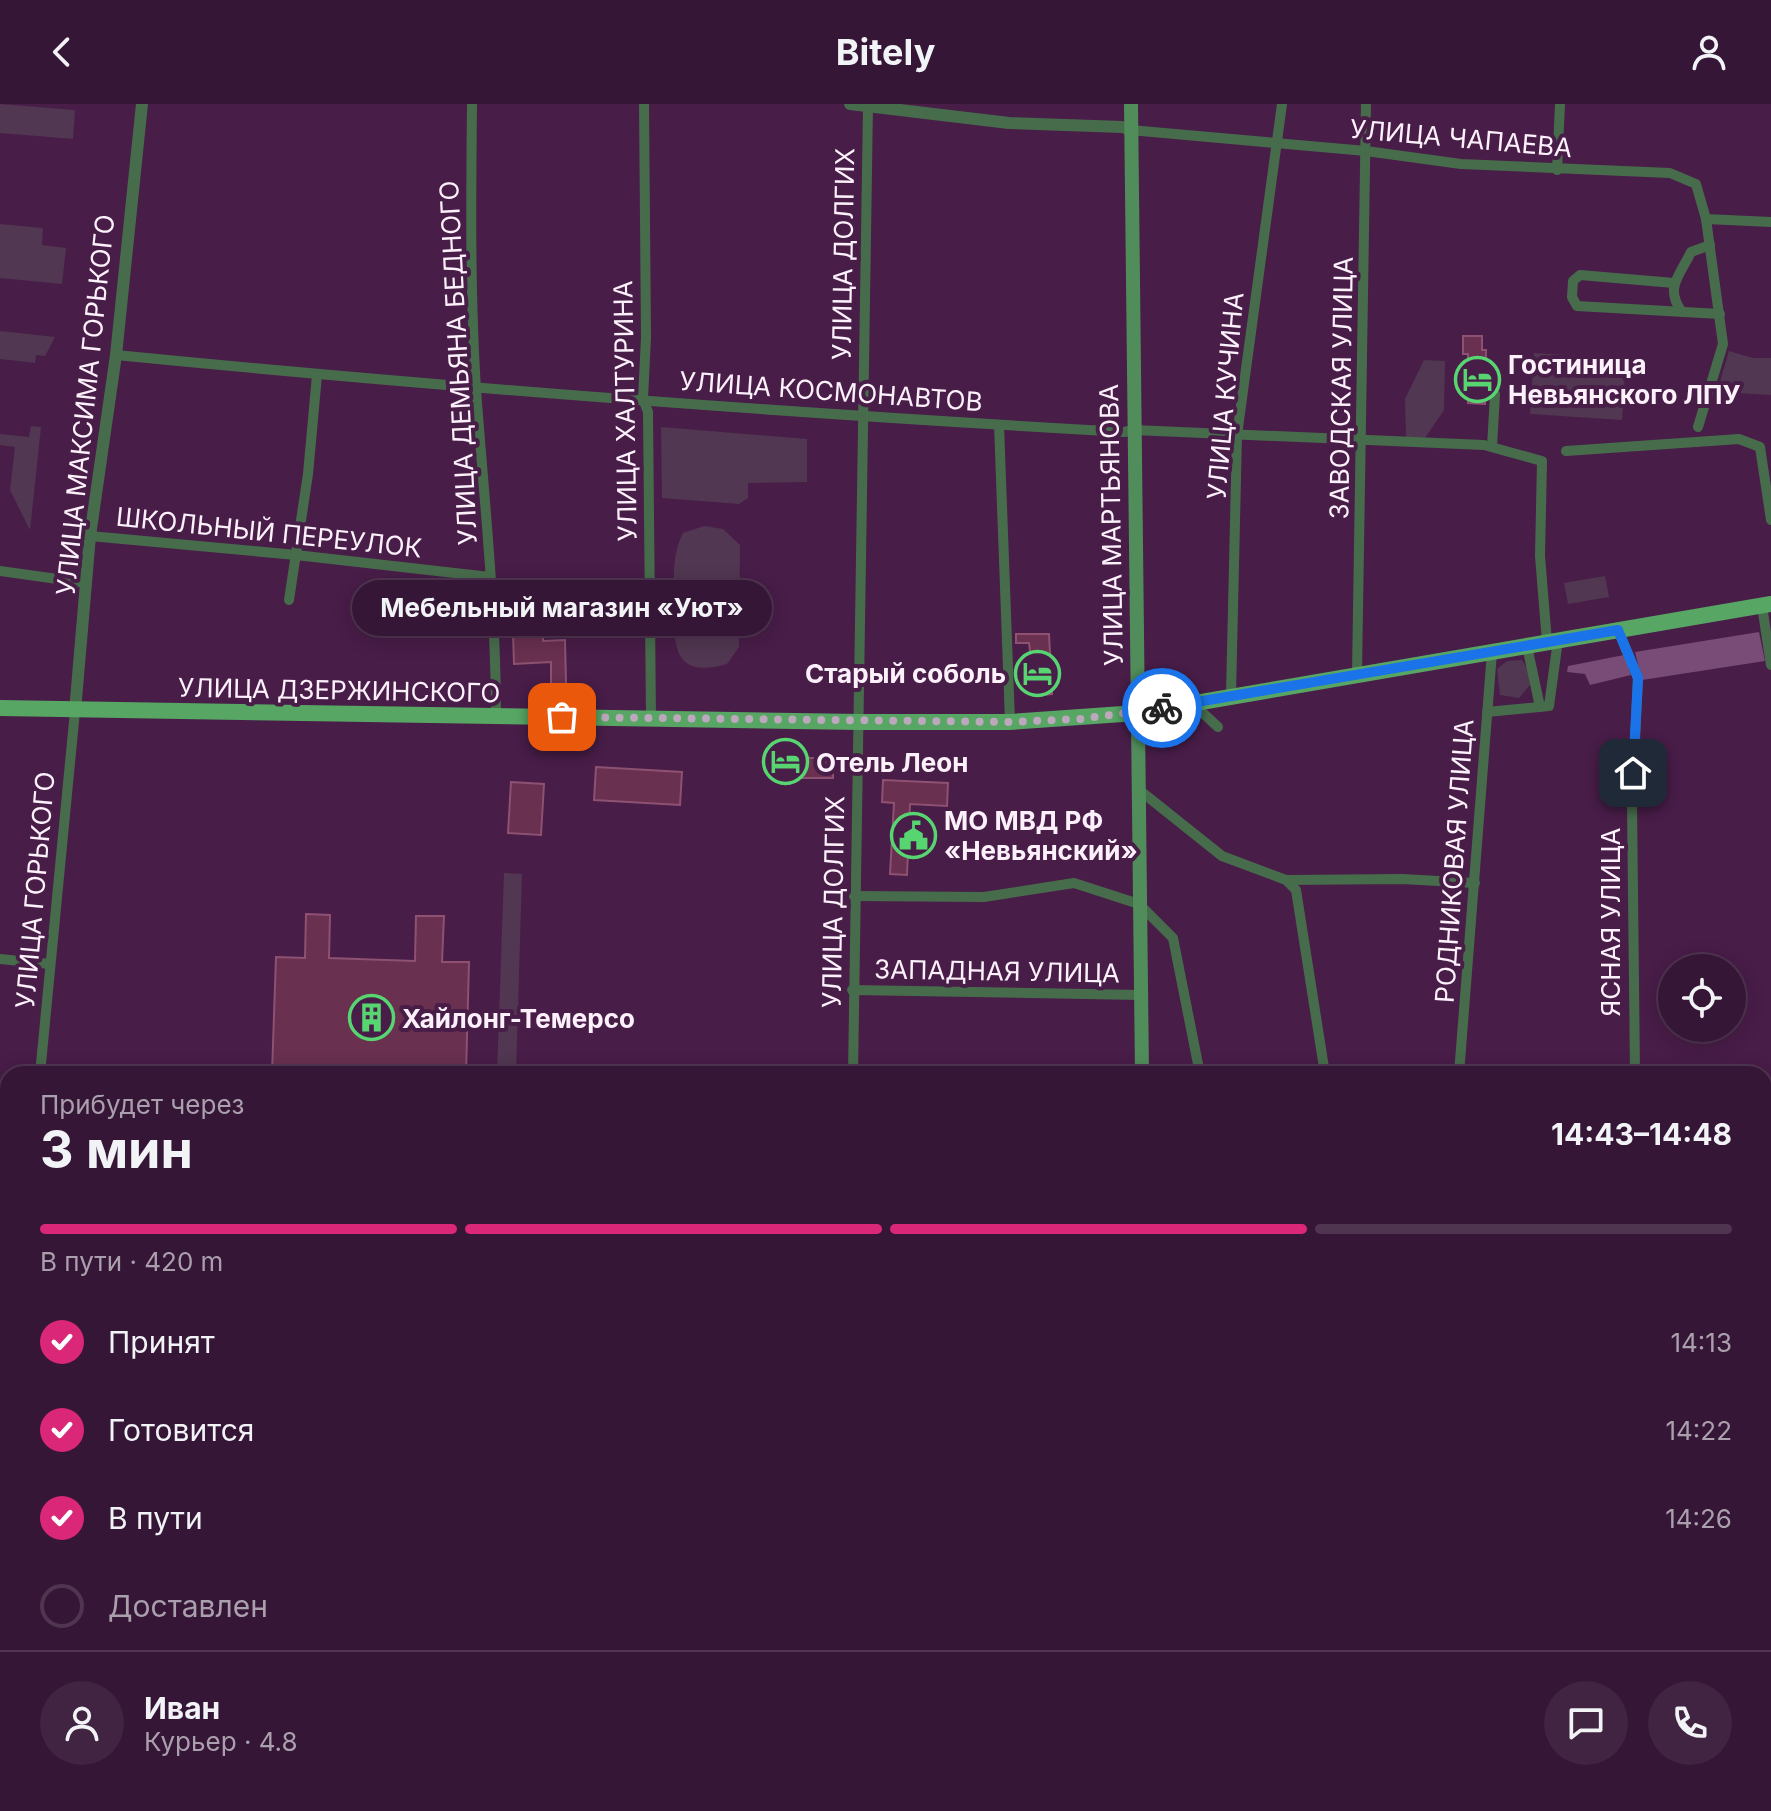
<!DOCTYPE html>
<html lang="ru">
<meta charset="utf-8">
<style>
body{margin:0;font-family:Inter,sans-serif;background:#412342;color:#f1f3f6;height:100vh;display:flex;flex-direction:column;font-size:30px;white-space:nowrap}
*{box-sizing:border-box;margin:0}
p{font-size:26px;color:#aa9fad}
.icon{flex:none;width:44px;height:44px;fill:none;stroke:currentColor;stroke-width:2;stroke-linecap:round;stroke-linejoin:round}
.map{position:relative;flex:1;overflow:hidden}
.side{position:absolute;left:0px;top:962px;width:1772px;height:746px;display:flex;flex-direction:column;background:#361636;border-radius:24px 24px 0 0;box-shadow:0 4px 20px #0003,0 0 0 2px #503551}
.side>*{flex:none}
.buttons{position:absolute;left:1658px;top:850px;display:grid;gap:16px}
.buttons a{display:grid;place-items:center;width:88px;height:88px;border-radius:50%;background:#361636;box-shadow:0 4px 20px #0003,0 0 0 2px #503551;font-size:40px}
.pin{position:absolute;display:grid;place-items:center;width:68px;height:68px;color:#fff;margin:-34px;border-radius:16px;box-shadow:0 4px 12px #0006}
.courier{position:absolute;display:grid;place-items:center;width:80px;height:80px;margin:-40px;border:6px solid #1a73e8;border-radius:50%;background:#fff;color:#222;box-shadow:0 2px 10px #0007}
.bubble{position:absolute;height:56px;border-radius:28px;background:#361636;box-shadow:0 4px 20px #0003,0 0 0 2px #503551;font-size:26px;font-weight:700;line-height:56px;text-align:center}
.headline em{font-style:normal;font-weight:700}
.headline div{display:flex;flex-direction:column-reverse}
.headline{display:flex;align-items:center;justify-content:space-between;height:136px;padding:0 40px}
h1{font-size:52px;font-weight:700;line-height:60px}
.bar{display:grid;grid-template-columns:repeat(4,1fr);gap:12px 8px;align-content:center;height:96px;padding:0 40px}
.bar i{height:10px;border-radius:6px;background:#503551}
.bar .on{background:#db2777}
.bar p{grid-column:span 4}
.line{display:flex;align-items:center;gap:20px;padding:0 40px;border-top:2px solid #503551}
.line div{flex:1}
.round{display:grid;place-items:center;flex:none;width:84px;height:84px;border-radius:42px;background:#412342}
ol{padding:0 40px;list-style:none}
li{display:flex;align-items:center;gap:24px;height:88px}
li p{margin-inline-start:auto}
li .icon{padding:8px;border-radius:50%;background:#db2777;color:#fff;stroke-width:4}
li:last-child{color:#aa9fad}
li i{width:44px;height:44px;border:4px solid #503551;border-radius:50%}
header{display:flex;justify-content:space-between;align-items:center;height:104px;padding:0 40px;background:#361636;font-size:36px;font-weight:700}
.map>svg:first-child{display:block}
.green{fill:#513751}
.forest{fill:#784c77}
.building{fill:#69304f;stroke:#8e5172;stroke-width:2}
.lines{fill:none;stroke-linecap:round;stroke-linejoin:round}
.minor{stroke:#476c4c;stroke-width:10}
.tertiary{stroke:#476c4c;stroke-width:12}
.secondary{stroke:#518d5a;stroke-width:14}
.primary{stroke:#57a664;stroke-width:16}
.rail-casing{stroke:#c0abc0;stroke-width:6}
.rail{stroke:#481d48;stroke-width:3;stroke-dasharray:9;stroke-linecap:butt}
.done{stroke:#bda7bc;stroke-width:8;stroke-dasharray:0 14.4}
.route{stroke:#1a73e8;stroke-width:10}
.labels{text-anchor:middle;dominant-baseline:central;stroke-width:8;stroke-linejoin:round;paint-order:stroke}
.street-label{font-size:26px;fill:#fcf1fb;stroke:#481d48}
.poi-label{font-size:26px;font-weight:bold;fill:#fcf1fb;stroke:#481d48;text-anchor:start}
</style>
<header><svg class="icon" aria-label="back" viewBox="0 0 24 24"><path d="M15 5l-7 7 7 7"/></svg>Bitely<svg class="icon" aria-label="person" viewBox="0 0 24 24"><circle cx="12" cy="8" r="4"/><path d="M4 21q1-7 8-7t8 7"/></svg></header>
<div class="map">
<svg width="1771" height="1707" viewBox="0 0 1771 1707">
<rect width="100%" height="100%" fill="#481d48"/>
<g class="green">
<path d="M0,0L75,6L73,35L0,29Z"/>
<path d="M0,120L43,124L42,141L66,144L62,180L0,174Z"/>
<path d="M0,227L55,233L45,252L36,251L35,259L0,255Z"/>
<path d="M1729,247L1753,254H1771V291L1717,288Z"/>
<path d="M1534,249L1626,255L1622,316L1530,310Z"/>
<path d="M1424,256L1445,257L1444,306L1425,334L1406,333L1405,295Z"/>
<path d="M31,322L41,323L30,426L10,386L15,343L0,341V330L29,333Z"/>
<path d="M661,323L807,335V378L748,379V394L739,400L662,394Z"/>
<path d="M704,422L723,425L740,441L739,543L727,560C671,576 674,539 674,497C674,472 672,451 683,429Z"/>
<path d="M1605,472L1609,493L1568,500L1564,479Z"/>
<path d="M1522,556L1529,567L1530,581L1519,594L1500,591L1497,565L1507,557Z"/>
<path d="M504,769L522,770L516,970H497Z"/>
</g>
<g class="forest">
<path d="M1759,528L1765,557L1642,576L1635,548Z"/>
<path d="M1624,551L1631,571L1590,581L1585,570L1567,568L1568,562Z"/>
<path d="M1771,1656V1707H1549L1579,1700H1764V1657Z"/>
</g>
<g class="building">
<path d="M1463,232H1482V246H1486L1485,300L1468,299V250H1463Z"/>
<path d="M543,527V537L565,536L566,580L551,581V558L514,560L513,529Z"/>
<path d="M1016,530H1049L1052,590L1042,591V583H1023L1022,555L1031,554L1029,539H1016Z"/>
<rect x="802" y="654" width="31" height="20"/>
<path d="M596,663L682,668L680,701L594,696Z"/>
<path d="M883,676L948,679L947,702L910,700L907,771L890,770L894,699L882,698Z"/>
<path d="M511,678L544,680L541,731L508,729Z"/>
<path d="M306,810L330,811L329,854L415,857L416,812H444L442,858H469L466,970H272L276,853L305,854Z"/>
</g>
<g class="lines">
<g class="minor">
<path d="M472,0C471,95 470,190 476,285C484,394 496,503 496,612"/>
<path d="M644,0L646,233L643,295L648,308L651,614"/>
<path d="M1130,26L1366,47L1461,60L1670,69L1696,80L1706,115L1723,240L1698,323"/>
<path d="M1557,66L1560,0"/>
<path d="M1706,115L1771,118"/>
<path d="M1674,179L1580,171L1573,177L1572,193L1577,202L1720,210"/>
<path d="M1682,208C1664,184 1680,171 1691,148L1710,141"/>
<path d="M116,251C451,284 788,309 1124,328L1134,326L1484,341L1542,357L1540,452L1547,538"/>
<path d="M999,321L1010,618"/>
<path d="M1492,343L1495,290"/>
<path d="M1566,347L1739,335L1760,343L1771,416"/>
<path d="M90,432L296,451L490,473"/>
<path d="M0,467L86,479"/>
<path d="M289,496L308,370L317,271"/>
<path d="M1762,502L1771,561"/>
<path d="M1618,526L1638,574L1632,700L1635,970"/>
<path d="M1527,542L1540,603"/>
<path d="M1357,569L1366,0"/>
<path d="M1231,590L1237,331L1282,0"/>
<path d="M1191,598L1218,623"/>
<path d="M1487,608L1549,602L1558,536"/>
<path d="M1138,685L1222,752L1286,776L1402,775L1475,779"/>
<path d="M1286,776L1296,786L1325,970"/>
<path d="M854,792L984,793L1074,779L1139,800L1173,834L1200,970"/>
<path d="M0,855L50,860"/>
<path d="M852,886L1141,891"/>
<path d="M40,970L75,607"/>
<path d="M853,970L868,2"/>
<path d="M1459,970L1492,548"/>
<path d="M417,1707L453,1700"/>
</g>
<g class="tertiary">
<path d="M850,0L1009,19L1122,23L1130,26"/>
<path d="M75,607L90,432L116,251L142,0"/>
</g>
<g class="secondary">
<path d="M1131,0L1142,970"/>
<path d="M1143,1700V1707"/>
</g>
<path class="primary" d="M0,604L860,618H1010L1137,609L1771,500"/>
<defs>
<g id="rail">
<path d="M0,1439H8"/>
<path d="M1764,1639L1771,1638"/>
<path d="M1357,1707L1395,1700"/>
<path d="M1393,1707L1432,1700"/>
</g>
</defs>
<use href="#rail" class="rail-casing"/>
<use href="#rail" class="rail"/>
</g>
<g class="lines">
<path class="done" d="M562,613L1010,618L1080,615L1162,604"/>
<path class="route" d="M1162,604L1618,526L1638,574L1633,669"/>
</g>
<defs>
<symbol id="hotel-ring" viewBox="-11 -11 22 22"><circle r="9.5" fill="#481d48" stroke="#57d570" stroke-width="1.5"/><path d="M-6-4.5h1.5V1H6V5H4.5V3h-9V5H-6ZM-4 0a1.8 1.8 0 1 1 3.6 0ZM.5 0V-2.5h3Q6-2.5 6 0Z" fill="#57d570"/></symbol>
<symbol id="civic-ring" viewBox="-11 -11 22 22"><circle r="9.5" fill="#481d48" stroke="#57d570" stroke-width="1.5"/><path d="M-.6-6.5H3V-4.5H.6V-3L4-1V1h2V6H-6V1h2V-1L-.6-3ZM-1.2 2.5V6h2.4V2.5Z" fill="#57d570"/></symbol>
<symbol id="building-ring" viewBox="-11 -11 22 22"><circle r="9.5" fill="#481d48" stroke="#57d570" stroke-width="1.5"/><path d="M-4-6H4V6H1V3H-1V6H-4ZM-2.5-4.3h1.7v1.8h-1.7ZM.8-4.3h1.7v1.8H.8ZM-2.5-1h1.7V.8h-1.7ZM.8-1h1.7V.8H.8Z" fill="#57d570"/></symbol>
</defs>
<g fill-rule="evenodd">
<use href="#hotel-ring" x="1452" y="250" width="51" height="51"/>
<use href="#hotel-ring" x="1012" y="544" width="51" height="51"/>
<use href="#hotel-ring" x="760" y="632" width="51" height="51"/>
<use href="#civic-ring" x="888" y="706" width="51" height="51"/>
<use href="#building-ring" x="346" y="888" width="51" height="51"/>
</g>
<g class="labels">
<g class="street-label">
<text transform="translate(1461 34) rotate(5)">УЛИЦА ЧАПАЕВА</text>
<text transform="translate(843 150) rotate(-89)">УЛИЦА ДОЛГИХ</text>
<text transform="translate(458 259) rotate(-93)">УЛИЦА ДЕМЬЯНА БЕДНОГО</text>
<text transform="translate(1341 284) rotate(-89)">ЗАВОДСКАЯ УЛИЦА</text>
<text transform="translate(831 287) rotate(4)">УЛИЦА КОСМОНАВТОВ</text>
<text transform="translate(1225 292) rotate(-85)">УЛИЦА КУЧИНА</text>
<text transform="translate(85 301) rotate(-84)">УЛИЦА МАКСИМА ГОРЬКОГО</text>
<text transform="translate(625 307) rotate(-91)">УЛИЦА ХАЛТУРИНА</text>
<text transform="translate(1111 421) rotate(-91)">УЛИЦА МАРТЬЯНОВА</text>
<text transform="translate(269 428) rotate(6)">ШКОЛЬНЫЙ ПЕРЕУЛОК</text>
<text transform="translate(339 586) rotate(1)">УЛИЦА ДЗЕРЖИНСКОГО</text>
<text transform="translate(1454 757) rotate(-86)">РОДНИКОВАЯ УЛИЦА</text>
<text transform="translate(35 786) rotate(-85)">УЛИЦА ГОРЬКОГО</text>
<text transform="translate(833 798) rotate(-89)">УЛИЦА ДОЛГИХ</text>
<text transform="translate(1610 818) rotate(-90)">ЯСНАЯ УЛИЦА</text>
<text transform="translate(997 867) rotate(1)">ЗАПАДНАЯ УЛИЦА</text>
</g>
<g class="poi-label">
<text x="1508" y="260">Гостиница<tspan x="1508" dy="30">Невьянского ЛПУ</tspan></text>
<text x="1006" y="569" text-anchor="end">Старый соболь</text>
<text x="816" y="658">Отель Леон</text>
<text x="944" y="716">МО МВД РФ<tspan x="944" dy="30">«Невьянский»</tspan></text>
<text x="402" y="914">Хайлонг-Темерсо</text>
</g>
</g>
</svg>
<div class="buttons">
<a><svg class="icon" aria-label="locate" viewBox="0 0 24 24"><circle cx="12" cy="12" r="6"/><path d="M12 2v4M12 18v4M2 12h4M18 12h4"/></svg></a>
</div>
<div class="pin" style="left:562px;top:613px;background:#ea580c"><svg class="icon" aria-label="bag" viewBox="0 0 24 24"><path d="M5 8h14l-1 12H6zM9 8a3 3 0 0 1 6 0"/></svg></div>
<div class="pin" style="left:1633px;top:669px;background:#1f2937"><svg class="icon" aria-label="home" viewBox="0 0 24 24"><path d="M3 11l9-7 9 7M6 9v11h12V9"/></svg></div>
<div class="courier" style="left:1162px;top:604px"><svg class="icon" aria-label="bike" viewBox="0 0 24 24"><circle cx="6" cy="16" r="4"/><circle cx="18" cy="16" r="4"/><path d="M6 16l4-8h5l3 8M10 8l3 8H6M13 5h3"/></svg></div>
<div class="bubble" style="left:352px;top:476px;width:420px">Мебельный магазин «Уют»</div>
<section class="side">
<div class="headline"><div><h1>3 мин</h1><p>Прибудет через</p></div><em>14:43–14:48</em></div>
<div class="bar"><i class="on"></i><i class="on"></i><i class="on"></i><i></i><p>В пути · 420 m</p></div>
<ol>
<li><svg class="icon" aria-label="check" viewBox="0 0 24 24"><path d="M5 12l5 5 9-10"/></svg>Принят<p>14:13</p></li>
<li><svg class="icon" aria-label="check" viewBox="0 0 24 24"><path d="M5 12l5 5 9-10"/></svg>Готовится<p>14:22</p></li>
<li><svg class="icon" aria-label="check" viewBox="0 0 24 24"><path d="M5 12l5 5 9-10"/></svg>В пути<p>14:26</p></li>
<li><i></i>Доставлен</li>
</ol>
<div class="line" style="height:144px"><a class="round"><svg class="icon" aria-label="person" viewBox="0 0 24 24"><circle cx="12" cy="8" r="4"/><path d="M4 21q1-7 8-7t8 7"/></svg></a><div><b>Иван</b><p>Курьер · 4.8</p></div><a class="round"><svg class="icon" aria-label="chat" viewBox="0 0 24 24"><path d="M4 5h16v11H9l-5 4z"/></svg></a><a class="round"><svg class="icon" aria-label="phone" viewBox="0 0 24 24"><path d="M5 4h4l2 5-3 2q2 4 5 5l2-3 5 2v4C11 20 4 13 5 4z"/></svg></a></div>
</section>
</div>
